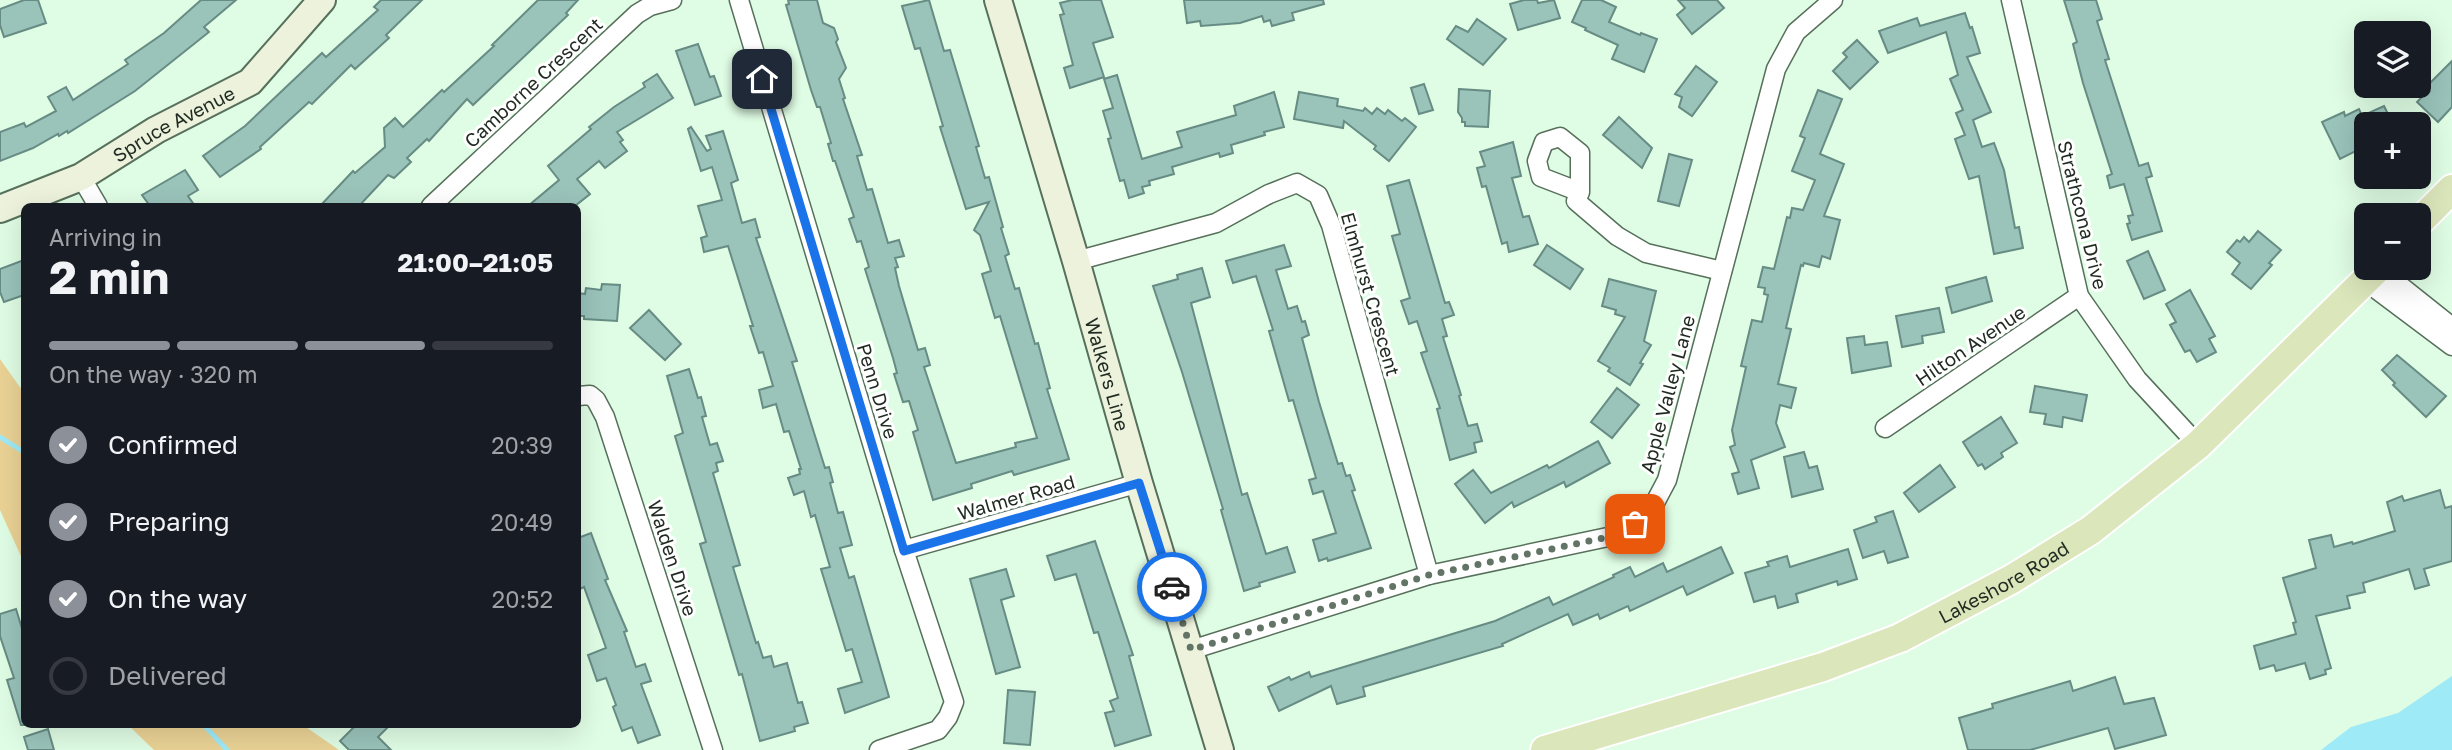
<!DOCTYPE html>
<meta charset="utf-8">
<style>
body{margin:0;font-family:"Golos Text",sans-serif;background:#242831;color:#f1f3f6;height:100vh;display:flex;flex-direction:column;font-size:26px;white-space:nowrap}
*{box-sizing:border-box;margin:0}
p{font-size:23px;color:#9ea1a6}
.icon{flex:none;width:38px;height:38px;fill:none;stroke:currentColor;stroke-width:2;stroke-linecap:round;stroke-linejoin:round}
.map{position:relative;flex:1;overflow:hidden}
.details{position:absolute;left:21px;top:203px;width:560px;height:525px;display:flex;flex-direction:column;background:#171b24;border-radius:10px;box-shadow:0 7px 28px #0002}
.details>*{flex:none}
.buttons{position:absolute;left:2354px;top:21px;display:grid;gap:14px}
.buttons a{display:grid;place-items:center;width:77px;height:77px;border-radius:10px;background:#171b24;box-shadow:0 7px 28px #0002;font-size:35px}
.pin{position:absolute;display:grid;place-items:center;width:60px;height:60px;color:#fff;margin:-30px;border-radius:14px;box-shadow:0 4px 10px #0006}
.courier{position:absolute;display:grid;place-items:center;width:70px;height:70px;margin:-35px;border:5px solid #1a73e8;border-radius:50%;background:#fff;color:#222;box-shadow:0 2px 9px #0007}
.head em{font-style:normal;font-weight:700}
.head div{display:flex;flex-direction:column-reverse}
.head{display:flex;align-items:center;justify-content:space-between;height:119px;padding:0 28px}
h1{font-size:46px;font-weight:700;line-height:52px}
.bar{display:grid;grid-template-columns:repeat(4,1fr);gap:10px 7px;align-content:center;height:84px;padding:0 28px}
.bar i{height:9px;border-radius:5px;background:#363941}
.bar .current{background:#8c9099}
.bar p{grid-column:span 4}
ol{padding:0 28px;list-style:none}
li{display:flex;align-items:center;gap:21px;height:77px}
li p{margin-inline-start:auto}
li .icon{padding:7px;border-radius:50%;background:#8c9099;color:#fff;stroke-width:4}
li:last-child{color:#9ea1a6}
li i{width:38px;height:38px;border:4px solid #363941;border-radius:50%}
.map>svg:first-child{display:block}
.green{fill:#ead295}
.water{fill:#9feaf7}
.lines{fill:none;stroke-linecap:round;stroke-linejoin:round}
.stream{stroke:#9feaf7;stroke-width:5}
.building{fill:#9ac3ba;stroke:#668c84;stroke-width:2}
.street-casing{stroke:#57705b;stroke-width:21}
.secondary-casing{stroke:#57705b;stroke-width:30}
.primary-casing{stroke:#fff;stroke-width:32}
.street{stroke:#fff;stroke-width:18}
.secondary{stroke:#edf2dd;stroke-width:26}
.primary{stroke:#dce6bb;stroke-width:28}
.done{stroke:#627465;stroke-width:7;stroke-dasharray:0 12.6}
.route{stroke:#1a73e8;stroke-width:9}
.labels{text-anchor:middle;dominant-baseline:central;stroke-width:6;stroke-linejoin:round;paint-order:stroke}
.street-label{font-size:19px;fill:#1f2a21;stroke:#fff}
</style>
<div class="map">
<svg width="2452" height="750" viewBox="0 0 2452 750">
<rect width="100%" height="100%" fill="#dffce4"/>
<g class="green">
<path d="M0,359L24,393V563L0,510Z"/>
<path d="M128,725H303L339,750H154Z"/>
</g>
<path class="water" d="M2452,676V750H2321L2351,727L2398,713Z"/>
<g class="lines">
<g class="stream">
<path d="M0,437L24,452"/>
<path d="M203,724L227,750"/>
</g>
</g>
<g class="building">
<path d="M24,0H38L46,23L4,37L0,25V9Z"/>
<path d="M201,0H236L204,27L209,32L135,91L68,133L67,131L59,136L58,134L33,148L0,161V132L24,123L26,127L56,111L48,97L66,87L73,100L128,64L125,60L164,33Z"/>
<path d="M381,0H422L386,35L389,38L355,69L351,65L312,104L309,102L260,147L261,149L220,177L203,156L245,126L322,53L326,57L378,10L374,7Z"/>
<path d="M538,0H578L566,13L568,15L473,105L467,99L429,141L427,139L407,158L411,162L394,178L388,175L359,206H320L353,171L355,173L385,147L384,128L395,118L403,127L442,90L444,92L494,46L492,45Z"/>
<path d="M788,0H817L823,23L834,28L838,39L836,42L846,68L839,79L845,98L843,99L862,155L857,156L867,190L872,189L888,243L899,240L904,256L895,258L898,267L895,268L899,286L918,350L925,348L930,365L924,367L956,463L1016,447L1015,443L1037,438L1000,316L995,318L982,274L991,271L980,235L974,230L989,202L966,209L940,127L943,126L920,48L915,49L902,6L929,0L944,51L950,50L979,146L976,147L985,178L989,177L1003,227L1001,228L1009,254L1005,256L1015,289L1019,288L1035,344L1038,343L1050,388L1047,389L1069,459L1014,475L1012,471L971,484L972,488L933,500L913,432L918,430L909,401L903,402L894,374L897,373L893,358L865,269L869,267L861,241L857,242L849,219L854,217L835,161H833L828,144L831,143L820,107H817L811,90L786,5L789,4Z"/>
<path d="M1072,0H1101L1113,37L1093,43L1104,77L1070,88L1064,68L1073,65L1060,15L1064,14L1060,3Z"/>
<path d="M1184,0H1323L1324,4L1292,13L1294,20L1272,26L1270,20L1264,22L1262,16L1240,23L1201,26L1200,21L1187,23Z"/>
<path d="M1524,0H1537L1538,3L1554,0L1560,18L1518,30L1510,4Z"/>
<path d="M1582,0H1601L1616,7L1609,22L1640,35L1641,33L1657,39L1644,72L1612,59L1618,45L1585,30L1586,28L1572,22Z"/>
<path d="M1678,0H1717L1724,8L1692,34L1677,15L1685,8Z"/>
<path d="M2064,0H2096L2102,19L2097,21L2109,59L2105,60L2139,166L2148,163L2152,176L2146,178L2162,231L2132,240L2127,224L2130,223L2128,216L2133,215L2124,184L2110,188L2107,176L2112,174L2083,83L2073,44L2077,42Z"/>
<path d="M1965,13L1970,28L1972,27L1980,53L1967,57L1991,112L1973,120L1982,147L1994,143L2004,170L2015,228L2019,227L2023,248L1994,254L1979,176L1969,179L1955,139L1965,135L1956,113L1963,110L1950,79L1958,75L1946,32L1888,53L1879,31L1917,18L1920,26Z"/>
<path d="M1477,19L1506,39L1483,65L1447,39L1456,26L1468,32Z"/>
<path d="M1857,40L1878,62L1850,89L1833,71L1847,57L1843,53Z"/>
<path d="M698,44L710,77L714,76L721,96L695,105L676,51Z"/>
<path d="M2452,61V107L2438,122L2417,102L2428,91L2425,88Z"/>
<path d="M1696,66L1717,82L1692,116L1679,107L1682,97L1675,94Z"/>
<path d="M657,74L673,98L617,132L623,140L620,142L627,151L605,168L599,161L577,179L590,194L575,206H528L559,180L548,166L591,129L589,127L614,107L645,87L643,83Z"/>
<path d="M1117,75L1142,159L1182,147L1177,132L1236,115L1234,106L1274,92L1284,127L1264,132L1265,135L1231,145L1233,153L1220,157L1219,153L1172,167L1174,174L1149,181L1150,185L1142,187L1144,193L1129,198L1124,180L1120,181L1108,139L1111,138L1103,111L1113,108L1104,79Z"/>
<path d="M1424,84L1433,110L1419,114L1411,88Z"/>
<path d="M1459,89L1490,91L1488,127L1465,126V122H1462V118L1458,112Z"/>
<path d="M1818,90L1842,99L1820,154L1844,164L1824,216L1840,220L1830,259L1822,256L1819,267L1804,263L1803,266L1801,265L1786,328L1791,329L1778,384L1796,388L1791,408L1780,405L1776,423L1785,447L1751,460L1759,488L1738,494L1732,474L1739,472L1730,447L1735,445L1732,430L1746,367L1741,366L1752,320L1762,322L1768,295L1764,294L1765,288L1758,287L1763,267L1774,269L1787,217L1790,218L1792,208L1803,210L1815,180L1792,171L1805,138L1800,136Z"/>
<path d="M1299,92L1338,99L1337,106L1363,111L1365,108L1372,114L1377,108L1385,114L1388,110L1402,121L1405,118L1416,127L1389,161L1374,149L1376,146L1344,121L1343,128L1294,119Z"/>
<path d="M2384,106L2393,124H2366V146L2340,159L2322,122L2344,112L2345,116L2359,109L2362,116Z"/>
<path d="M1619,117L1652,148L1642,168L1603,135Z"/>
<path d="M691,127L707,151L711,149L706,136L723,131L738,180L731,183L742,223L755,219L760,237L756,238L797,361L792,362L825,468L829,467L833,482L830,483L838,513L843,512L852,545L840,548L849,578L854,576L889,697L845,713L838,689L862,682L852,649L846,651L821,569L830,567L815,515L811,517L804,491L794,495L788,478L800,474L799,469H801L789,431L784,432L776,404L763,408L759,390L773,386L763,352L759,353L750,326H753L728,246L704,252L701,238L707,236L698,206L722,200L712,167L701,171L688,129Z"/>
<path d="M1513,142L1521,176L1512,178L1523,217L1529,216L1538,244L1509,252L1507,242L1502,244L1486,186L1482,187L1477,168L1485,166L1480,152Z"/>
<path d="M1669,154L1692,160L1679,206L1658,201Z"/>
<path d="M185,170L198,190L188,196L195,206H150L142,195Z"/>
<path d="M1409,180L1445,303L1449,302L1454,315L1442,319L1447,336L1443,337L1461,395L1459,396L1468,426L1477,424L1482,441L1474,443L1476,452L1450,460L1437,409L1440,408L1421,353L1427,351L1417,321L1409,324L1401,301L1410,298L1392,236L1400,234L1387,186Z"/>
<path d="M2258,231L2281,250L2269,263L2272,265L2251,289L2232,274L2240,263L2227,252L2237,240L2240,242L2244,237L2249,242Z"/>
<path d="M1284,245L1291,266L1276,270L1288,309L1297,306L1302,322L1305,321L1309,335L1302,338L1319,402L1338,464L1342,463L1346,476L1350,475L1355,490L1352,491L1371,548L1328,561L1327,558L1319,561L1313,540L1336,533L1323,491L1313,494L1309,480L1316,478L1293,400L1289,401L1269,331L1273,330L1256,276L1233,283L1226,261Z"/>
<path d="M1547,245L1583,269L1570,289L1534,265Z"/>
<path d="M2148,251L2165,290L2144,299L2127,261Z"/>
<path d="M24,260V295L4,302L0,292V269Z"/>
<path d="M1202,268L1210,297L1191,303L1242,495L1247,493L1266,554L1287,547L1295,572L1259,583L1260,586L1244,591L1221,510L1223,509L1182,372L1153,286L1178,279L1177,275Z"/>
<path d="M1986,277L1992,301L1952,313L1946,288Z"/>
<path d="M1609,279L1656,291L1644,341L1651,345L1640,363L1643,364L1630,385L1608,371L1610,368L1598,361L1625,317L1615,314L1616,310L1602,306Z"/>
<path d="M602,284L620,285L617,321L584,319V316H578V293L585,294L586,288L601,290Z"/>
<path d="M2190,290L2215,336L2209,339L2216,352L2197,362L2190,350L2185,352L2170,325L2176,322L2166,304Z"/>
<path d="M1939,308L1944,332L1922,336L1923,343L1902,347L1896,316Z"/>
<path d="M649,310L681,344L665,360L630,328Z"/>
<path d="M1864,336L1865,345L1887,342L1891,366L1852,373L1847,338Z"/>
<path d="M2397,355L2446,396L2426,417L2393,385L2395,383L2382,370Z"/>
<path d="M689,369L698,398L701,397L706,416L702,417L710,445L717,443L723,461L716,463L718,471L713,473L740,565L733,567L756,643L758,642L763,658L771,656L774,667L787,663L798,703L802,702L808,723L794,727L795,731L760,741L742,674L739,675L700,544L706,542L675,436L683,433L667,376Z"/>
<path d="M2035,386L2087,395L2082,421L2063,417L2062,427L2044,424L2046,414L2030,412Z"/>
<path d="M1617,388L1639,405L1612,438L1591,422Z"/>
<path d="M2001,417L2017,443L2001,453L2003,457L1985,469L1982,464L1978,466L1963,442Z"/>
<path d="M1598,441L1610,463L1566,487L1564,482L1514,507L1512,502L1485,523L1455,484L1473,470L1491,493L1547,465L1549,468Z"/>
<path d="M1804,452L1809,468L1817,466L1823,489L1792,497L1784,457Z"/>
<path d="M1940,465L1955,487L1919,512L1904,493Z"/>
<path d="M2440,490L2445,508L2452,506V561L2424,569L2429,585L2415,589L2409,569L2363,583L2365,592L2347,596L2350,608L2316,616L2331,668L2325,670L2326,674L2310,679L2305,663L2276,671L2274,665L2260,669L2254,646L2296,634L2293,623L2296,622L2283,578L2316,568L2309,540L2331,535L2334,547L2352,542L2353,544L2395,531L2387,502L2402,496L2404,501Z"/>
<path d="M1893,511L1908,557L1888,563L1884,551L1863,558L1854,530L1877,522L1875,517Z"/>
<path d="M591,533L608,579L605,580L627,631L624,632L636,667L645,664L651,681L641,684L660,735L638,743L632,727L622,731L613,707L616,705L606,678L597,681L588,655L606,648L584,587L578,590V538Z"/>
<path d="M1095,541L1133,655L1129,656L1151,735L1115,746L1105,713L1114,711L1110,701L1118,698L1098,632L1094,633L1076,574L1055,580L1047,556Z"/>
<path d="M1721,547L1733,573L1687,595L1683,586L1630,611L1628,606L1600,619L1598,614L1573,625L1568,614L1502,644L1503,646L1363,687L1365,696L1337,704L1331,686L1279,711L1268,687L1289,677L1291,680L1309,672L1311,677L1495,621L1549,597L1553,605L1614,577L1613,575L1630,567L1635,577L1663,563L1667,572Z"/>
<path d="M1848,549L1857,579L1838,585L1837,581L1796,594L1798,602L1778,608L1775,596L1754,602L1745,573L1769,566L1767,562L1787,556L1790,567Z"/>
<path d="M1006,569L1014,596L1001,600L1020,667L996,674L970,579Z"/>
<path d="M16,609L24,635V725H21L7,680L14,678L0,636V614Z"/>
<path d="M2115,677L2124,704L2154,698L2166,735L2115,749L2108,728L2030,750H1968L1959,718L1993,708L1992,704L2070,681L2073,691Z"/>
<path d="M1008,690L1035,692L1030,745L1004,743Z"/>
<path d="M357,724H391L378,737L391,750H349L340,741Z"/>
<path d="M48,729L54,750H28L24,737Z"/>
</g>
<g class="lines">
<defs>
<g id="street">
<path d="M739,0L904,550L954,702L948,717L938,730L879,750"/>
<path d="M2011,0L2079,296L2137,379L2198,445"/>
<path d="M81,177L98,206"/>
<path d="M1580,192L1541,177L1537,161L1544,142L1560,137L1580,153V192L1576,201L1617,236L1646,253L1722,271"/>
<path d="M431,206L637,14L650,6L672,0"/>
<path d="M1076,261L1216,223L1269,194L1297,183L1318,195L1331,225L1429,575"/>
<path d="M2378,268L2452,327"/>
<path d="M2364,280L2452,346"/>
<path d="M578,396L590,395L596,400L605,417L713,750"/>
<path d="M1885,428L2079,296"/>
<path d="M904,550L1139,483"/>
<path d="M1191,650L1429,575L1622,534L1649,514L1667,480L1776,69L1796,32L1833,0"/>
</g>
<g id="secondary">
<path id="s1" d="M998,0L1076,261L1139,483L1220,750"/>
<path id="s2" d="M0,209L81,177L156,130L250,82L322,0"/>
</g>
<g id="primary">
<path d="M2418,223L2452,189"/>
<path id="s3" d="M1545,750L1823,667L1900,638L2012,579L2091,530L2198,445L2378,268"/>
</g>
</defs>
<use href="#street" class="street-casing"/>
<use href="#secondary" class="secondary-casing"/>
<use href="#primary" class="primary-casing"/>
<use href="#street" class="street"/>
<use href="#secondary" class="secondary"/>
<use href="#primary" class="primary"/>
</g>
<g class="lines">
<path class="done" d="M1172,587L1191,650L1429,575L1622,534L1635,524"/>
<path class="route" d="M762,79L904,551L1139,483L1172,587"/>
</g>
<g class="labels">
<g class="street-label">
<text transform="translate(533 82) rotate(-43)">Camborne Crescent</text>
<text stroke="none"><textPath href="#s2" startOffset="194">Spruce Avenue</textPath></text>
<text transform="translate(2083 215) rotate(76)">Strathcona Drive</text>
<text transform="translate(1371 294) rotate(74)">Elmhurst Crescent</text>
<text transform="translate(1970 345) rotate(-34)">Hilton Avenue</text>
<text stroke="none"><textPath href="#s1" startOffset="390">Walkers Line</textPath></text>
<text transform="translate(878 391) rotate(73)">Penn Drive</text>
<text transform="translate(1667 394) rotate(-75)">Apple Valley Lane</text>
<text transform="translate(1016 497) rotate(-16)">Walmer Road</text>
<text transform="translate(673 558) rotate(72)">Walden Drive</text>
<text stroke="none"><textPath href="#s3" startOffset="490">Lakeshore Road</textPath></text>
</g>
</g>
</svg>
<div class="buttons">
<a><svg class="icon" aria-label="layers" viewBox="0 0 24 24"><path d="M12 4l9 5-9 5-9-5zM3 14l9 5 9-5"/></svg></a>
<a>+</a>
<a>−</a>
</div>
<div class="pin" style="left:1635px;top:524px;background:#ea580c"><svg class="icon" aria-label="bag" viewBox="0 0 24 24"><path d="M5 8h14l-1 12H6zM9 8a3 3 0 0 1 6 0"/></svg></div>
<div class="pin" style="left:762px;top:79px;background:#1f2937"><svg class="icon" aria-label="home" viewBox="0 0 24 24"><path d="M3 11l9-7 9 7M6 9v11h12V9"/></svg></div>
<div class="courier" style="left:1172px;top:587px"><svg class="icon" aria-label="car" viewBox="0 0 24 24"><path d="M5 17H2v-5l4-1 3-4h7l3 4 3 1v5h-3M9 17h6M6 11h13"/><circle cx="7" cy="17" r="2"/><circle cx="17" cy="17" r="2"/></svg></div>
<section class="details">
<div class="head"><div><h1>2 min</h1><p>Arriving in</p></div><em>21:00–21:05</em></div>
<div class="bar"><i class="current"></i><i class="current"></i><i class="current"></i><i></i><p>On the way · 320 m</p></div>
<ol>
<li><svg class="icon" aria-label="check" viewBox="0 0 24 24"><path d="M5 12l5 5 9-10"/></svg>Confirmed<p>20:39</p></li>
<li><svg class="icon" aria-label="check" viewBox="0 0 24 24"><path d="M5 12l5 5 9-10"/></svg>Preparing<p>20:49</p></li>
<li><svg class="icon" aria-label="check" viewBox="0 0 24 24"><path d="M5 12l5 5 9-10"/></svg>On the way<p>20:52</p></li>
<li><i></i>Delivered</li>
</ol>
</section>
</div>
